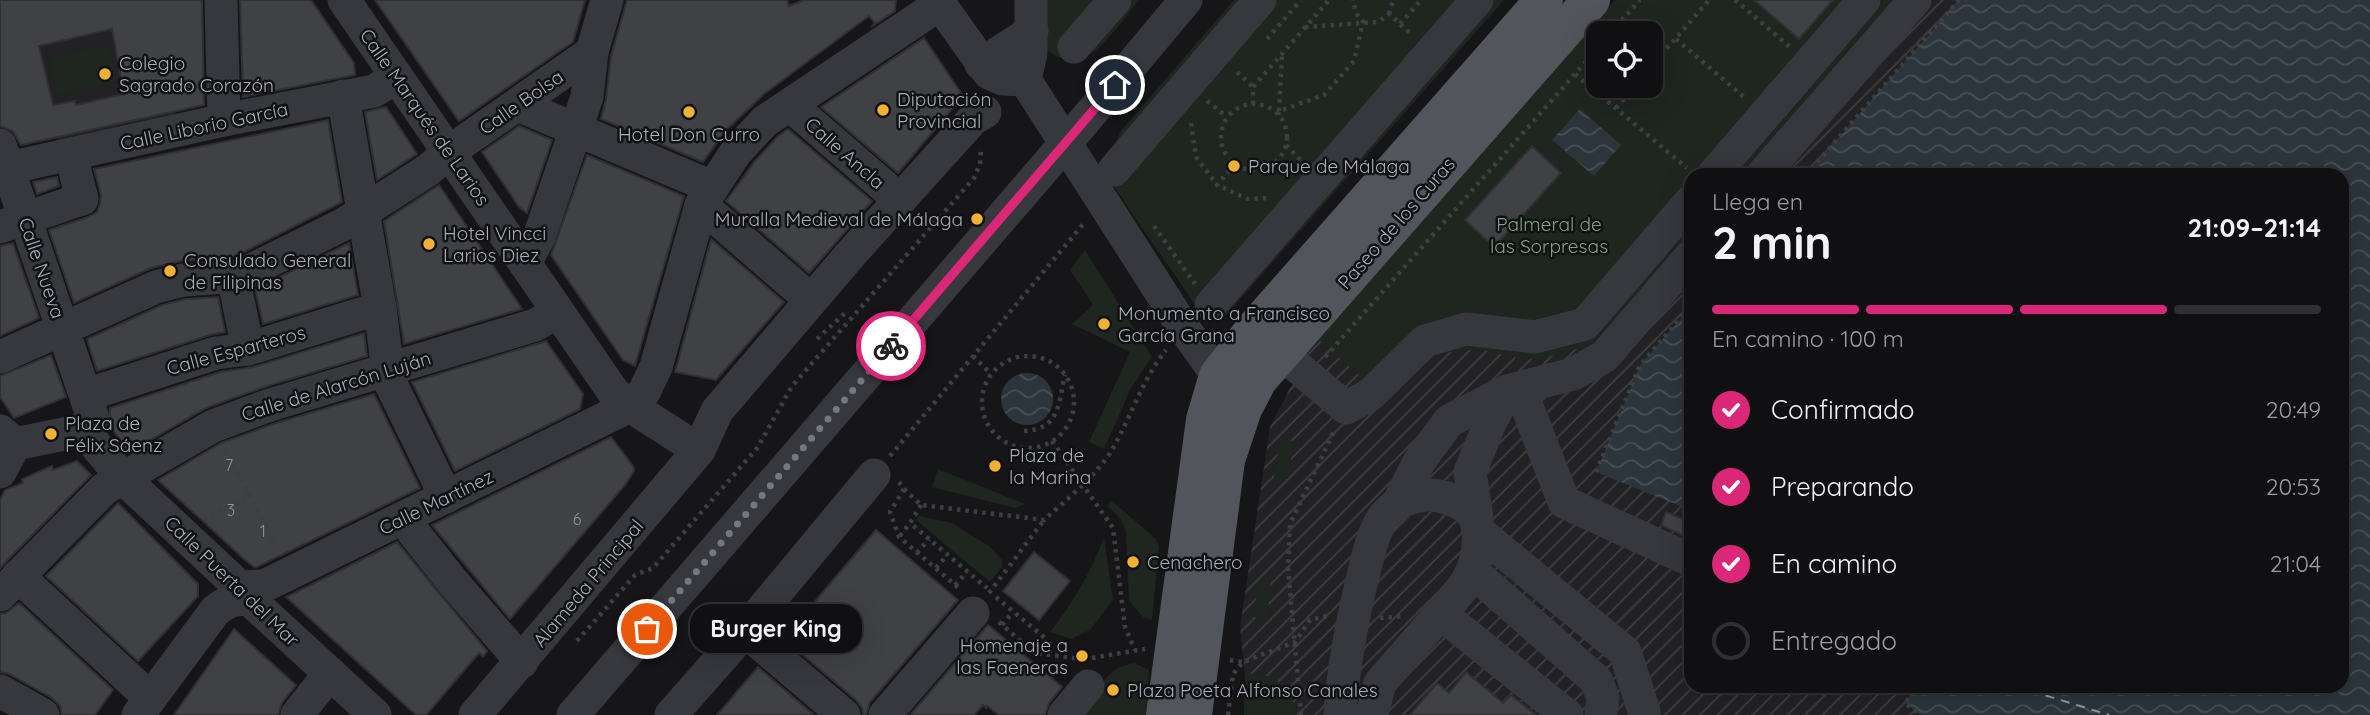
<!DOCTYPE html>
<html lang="es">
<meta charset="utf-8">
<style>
body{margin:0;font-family:Quicksand,sans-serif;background:#1e1e20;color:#f1f3f6;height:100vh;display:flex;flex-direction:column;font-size:26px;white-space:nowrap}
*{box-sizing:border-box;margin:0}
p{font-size:23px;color:#9c9d9f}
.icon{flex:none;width:38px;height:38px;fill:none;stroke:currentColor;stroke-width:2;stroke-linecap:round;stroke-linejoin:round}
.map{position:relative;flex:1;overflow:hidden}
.side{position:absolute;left:1684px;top:168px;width:665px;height:525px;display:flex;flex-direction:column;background:#101012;border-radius:21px;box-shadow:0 7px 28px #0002,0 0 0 2px #303032}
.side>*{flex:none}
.controls{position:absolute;left:1586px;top:21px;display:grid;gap:14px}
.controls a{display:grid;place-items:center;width:77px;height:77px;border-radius:14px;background:#101012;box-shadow:0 7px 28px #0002,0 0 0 2px #303032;font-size:35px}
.pin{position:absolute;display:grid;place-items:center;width:60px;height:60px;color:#fff;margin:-30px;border:4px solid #fff;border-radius:50%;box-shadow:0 2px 7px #0007}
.courier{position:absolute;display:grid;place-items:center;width:70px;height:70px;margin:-35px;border:5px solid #db2777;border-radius:50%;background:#fff;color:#222;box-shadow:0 2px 9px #0007}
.bubble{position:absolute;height:49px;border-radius:21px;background:#101012;box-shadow:0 7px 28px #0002,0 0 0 2px #303032;font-size:23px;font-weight:700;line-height:49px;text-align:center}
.head em{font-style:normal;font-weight:700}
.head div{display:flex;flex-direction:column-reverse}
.head{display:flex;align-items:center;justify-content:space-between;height:119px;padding:0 28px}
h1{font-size:46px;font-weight:700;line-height:52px}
.bar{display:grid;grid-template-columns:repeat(4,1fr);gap:10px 7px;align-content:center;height:84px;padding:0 28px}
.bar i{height:9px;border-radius:5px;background:#303032}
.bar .on{background:#db2777}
.bar p{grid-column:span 4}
ol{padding:0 28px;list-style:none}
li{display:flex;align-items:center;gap:21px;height:77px}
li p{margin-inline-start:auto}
li .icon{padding:7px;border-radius:50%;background:#db2777;color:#fff;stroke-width:4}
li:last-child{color:#9c9d9f}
li i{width:38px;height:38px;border:4px solid #303032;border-radius:50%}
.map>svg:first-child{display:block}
.built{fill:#222225}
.industrial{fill:url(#industrial-furrows);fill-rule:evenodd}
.green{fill:#1e261f;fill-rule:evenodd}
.water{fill:url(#water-waves)}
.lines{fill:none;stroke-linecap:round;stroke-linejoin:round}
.ferry{stroke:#7f9bb3;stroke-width:2;stroke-dasharray:9 7;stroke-linecap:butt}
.building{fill:#404145;stroke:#303034;stroke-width:2;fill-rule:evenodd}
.path{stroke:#3d3f44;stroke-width:4.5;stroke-dasharray:3.5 5;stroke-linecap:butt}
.minor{stroke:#37383d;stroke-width:33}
.major{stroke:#53555c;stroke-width:38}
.done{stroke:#757880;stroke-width:7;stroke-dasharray:0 12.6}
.route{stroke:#db2777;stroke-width:9}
.poi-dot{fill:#f2b134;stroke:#111113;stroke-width:2.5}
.labels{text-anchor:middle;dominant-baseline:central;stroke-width:5;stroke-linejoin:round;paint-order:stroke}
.number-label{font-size:16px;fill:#8e929b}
.poi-label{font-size:19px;fill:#a8adb8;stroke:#111113;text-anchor:start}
.street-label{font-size:19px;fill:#a8adb8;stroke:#111113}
.park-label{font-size:19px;fill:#7fa381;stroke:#111113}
</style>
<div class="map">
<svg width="2370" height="715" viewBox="0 0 2370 715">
<defs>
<pattern id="industrial-furrows" width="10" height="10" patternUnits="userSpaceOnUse" patternTransform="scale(1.75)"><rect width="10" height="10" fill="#222225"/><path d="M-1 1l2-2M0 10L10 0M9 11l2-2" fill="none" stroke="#3f3f43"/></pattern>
<pattern id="water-waves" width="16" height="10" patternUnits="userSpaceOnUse" patternTransform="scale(1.75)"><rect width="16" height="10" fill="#2c353c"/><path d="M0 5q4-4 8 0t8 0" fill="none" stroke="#485056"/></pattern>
</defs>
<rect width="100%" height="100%" fill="#161618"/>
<path class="built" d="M22,27H112L168,83L177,120L57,147L56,110Z"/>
<path class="industrial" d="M1615,0H1959L1806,175H1690V308L1640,365L1596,471L1690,510V686H1919L1906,703L1920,715H1244L1245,677L1240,627L1270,427L1316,337ZM1598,33H1650V86H1598Z"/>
<g class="green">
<path d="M1046,0H1139C1126,16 1112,36 1096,50C1080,62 1047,64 1043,38C1042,27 1045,12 1046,0Z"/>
<path d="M1234,0H1504L1220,322L1213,321L1200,312L1114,187C1108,166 1112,151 1120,132Z"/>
<path d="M1615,0H1894L1742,175H1690V234L1595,343L1562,354L1526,360L1478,349L1443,353L1420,367L1390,402L1316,337ZM1598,33H1650V86H1598Z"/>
<path d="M108,45L116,82L57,95L49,58Z"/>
<path d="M1085,250L1152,357L1131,388L1104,449L1089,442L1130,352L1072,324L1093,305L1070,270Z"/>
<path d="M1280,439L1294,441L1288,479L1274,477Z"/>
<path d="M938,469L1025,504L1015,508L932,487Z"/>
<path d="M1111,500L1156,539L1159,547L1152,620L1143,617L1129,601L1126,531L1121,519L1108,506Z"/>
<path d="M919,516L952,523L989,546L1002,560V567L990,582L916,520Z"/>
<path d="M1104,538L1113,600L1090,630L1071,639L1050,632C1074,603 1090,572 1104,538Z"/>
<path d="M1258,580L1271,582L1267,619L1254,617Z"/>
<path d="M1134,663L1149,670L1147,715H1083C1097,692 1105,667 1134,663Z"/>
<path d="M1249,674L1274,677L1293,700L1295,715H1244L1245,677Z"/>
</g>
<g class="water">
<path d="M1959,0H2370V715H1920L1905,703L1919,686H2342V175H1806Z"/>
<path d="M1580,109L1621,145L1594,176L1552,140Z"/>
<path d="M1690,308V510L1596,472L1640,365Z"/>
<circle cx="1027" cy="399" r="26"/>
</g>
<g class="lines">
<path class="ferry" d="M2015,686L2109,715"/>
</g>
<g class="building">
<path d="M0,0H202L204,105L21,145L13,131L0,126ZM112,29L124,94L76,105L75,101L53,105L39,46Z"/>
<path d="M240,0H311L354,63L355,75L243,97Z"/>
<path d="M375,0H585L573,42L459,121Z"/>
<path d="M627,0H787L789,6L804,0H896L895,11L871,27L875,23L869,16L764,94L726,130L703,162L601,119L606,99L611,56Z"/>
<path d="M1754,0H1833L1799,39Z"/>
<path d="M924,38L963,96L898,173L821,107Z"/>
<path d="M386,107L417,154L377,180L365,112Z"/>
<path d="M328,120L342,202L234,257L181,261L151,268L74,303L49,230L88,217L97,212L100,204L101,195L94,169Z"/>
<path d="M519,126L552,140L527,213L519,207L482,152Z"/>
<path d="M788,129L872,201L809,273L726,201L755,161L778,136Z"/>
<path d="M1532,146L1561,173L1494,247L1465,220Z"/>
<path d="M587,155L684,196L635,366L623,360L551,255Z"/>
<path d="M57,177L59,186L37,194L33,182Z"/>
<path d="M439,185L522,309L404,344L384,221Z"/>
<path d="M711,239L784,302L716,380L675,372Z"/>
<path d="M13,243L39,318L0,336V246Z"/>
<path d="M349,243L358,295L263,324L255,289Z"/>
<path d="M218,297L225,332L210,335L97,371L87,339L162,305L186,299Z"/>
<path d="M364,333L367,356L264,387L206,408L128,453L110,425V408L220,372L253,367Z"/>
<path d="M546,341L583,394L580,409L455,471L412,382Z"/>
<path d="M51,355L66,397L14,418L0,397V376Z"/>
<path d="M374,394L420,488L257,567H254L244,559L158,480L221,443L276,423Z"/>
<path d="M611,437L633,466L634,471L625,485L510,619L432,525Z"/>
<path d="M77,461L91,475L0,568V500L5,490L23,483L22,479L52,466L53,470Z"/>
<path d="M118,503L198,584V596L138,661L46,576Z"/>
<path d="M1666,512L1690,522V539L1661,525Z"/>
<path d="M876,530L958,600L870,702L866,715H863L862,708L856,700L783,638L785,635L788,638L813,608L811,606Z"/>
<path d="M397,542L487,651L483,657L479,653L426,715H416L286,597Z"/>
<path d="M1034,552L1070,581L1039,620L1003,591Z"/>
<path d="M19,603L113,690L95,715H62L60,706L52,698L9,674L0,672V614L6,613Z"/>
<path d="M988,625L1062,687L1049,703L1045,715H999L987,706L986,708L983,705L974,715H910Z"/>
<path d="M234,629L296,685L282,703L278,715H174Z"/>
<path d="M758,667L814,715H717Z"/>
<path d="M1466,672L1503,703L1511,695L1536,715H1410L1437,683L1449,693Z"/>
</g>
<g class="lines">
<g class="path">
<path d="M1735,0L1790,47"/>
<path d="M1389,14L1393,0"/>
<path d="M1400,24L1421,0"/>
<path d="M1305,27L1378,22L1389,14L1412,35"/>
<path d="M1610,33L1640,0"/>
<path d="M1267,39L1301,0"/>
<path d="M1676,39L1744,97"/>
<path d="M1650,68L1709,0"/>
<path d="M1237,72L1253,87"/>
<path d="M1575,74L1687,168"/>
<path d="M1207,101L1227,117"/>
<path d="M1253,104V87L1329,0"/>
<circle cx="1254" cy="137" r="33"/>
<path d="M1616,108L1635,86"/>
<path d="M1279,111L1282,56"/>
<path d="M1278,115L1279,111L1324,95L1354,61L1363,22L1356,13L1353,0"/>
<path d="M1191,123L1196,157L1217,185"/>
<path d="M1286,145L1302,162"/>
<path d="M1235,164L1217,185L1248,199L1270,198"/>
<path d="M1806,175L1959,0"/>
<path d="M1154,226L1195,284"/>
<path d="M817,339L845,313"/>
<path d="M973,356L991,374"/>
<circle cx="1028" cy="402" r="46"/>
<path d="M1325,357L1598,48"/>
<path d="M1024,431C1061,429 1058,403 1065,375"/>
<path d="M1052,441L1113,528L1125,627L1135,650"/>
<path d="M225,449L278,549"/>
<path d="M890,456L1084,223"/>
<path d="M1596,472L1640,365L1690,308"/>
<path d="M899,482L904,489L890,512L899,537L960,589"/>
<path d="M904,489L921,505L1044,520C1067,499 1096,476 1112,450C1131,417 1142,380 1166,350"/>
<path d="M921,505L910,523L987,588"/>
<path d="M204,520L250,496"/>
<path d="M900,536L910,523"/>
<path d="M917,553L929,539"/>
<path d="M936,568L947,555"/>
<path d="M955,585L967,572"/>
<path d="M989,593L1044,520"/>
<path d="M996,597L1046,639L1034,653"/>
<path d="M1380,618L1403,616"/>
<path d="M999,622L1034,653L1083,659"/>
<path d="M1002,625L1013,612"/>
<path d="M577,641L635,575L653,568L758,447L792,386L974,178L980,164L981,151"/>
<path d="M1092,658L1145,649"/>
<path d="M1230,660L1243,662"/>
<path d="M1920,686L1905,703L1920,715"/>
<path d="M1228,715L1233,674L1243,662L1295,642L1310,620L1327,616"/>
<path d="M1301,715L1288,567L1290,524L1334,431"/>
</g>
<g class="minor">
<path d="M221,0L224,120"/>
<path d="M344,0L614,393L630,406L699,450"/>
<path d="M937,0L989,73L1003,79L1025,80"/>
<path d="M1074,47L1115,0"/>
<path d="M981,64L1032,31"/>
<path d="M1025,80L1183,327L1218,376"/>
<path d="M1025,80L1031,53V0"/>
<path d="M343,96L380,308L389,380L446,497"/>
<path d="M518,105L712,187"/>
<path d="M790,105L900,200"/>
<path d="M0,145L93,418L79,431L15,444L0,431"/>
<path d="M8,168L224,120L374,91L397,77"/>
<path d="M1114,170L1260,0"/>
<path d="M1713,175L1864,0"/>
<path d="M1762,175L1915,0"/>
<path d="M701,205L811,300"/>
<path d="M0,227L82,199L71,155"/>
<path d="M525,263L539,237L587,97L592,52L607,0"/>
<path d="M233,276L248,349"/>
<path d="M1211,305L1477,0"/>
<path d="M0,357L156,287L183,280L239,276L344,224L428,170L449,152L592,52"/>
<path d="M1295,365L1346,408L1371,394L1425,341L1466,329L1535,337L1585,324L1690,202"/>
<path d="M1516,389L1526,404L1564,502L1690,560"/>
<path d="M86,395L216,353L248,349L380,308"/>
<path d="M79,431L94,443L123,478L229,577L250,600L375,715"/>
<path d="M0,472L15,444"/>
<path d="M1397,505L1419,462L1449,421L1507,391L1573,374L1605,356L1690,257"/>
<path d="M1477,518L1470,472L1490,423L1507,391"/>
<path d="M403,519L452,581L522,662"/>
<path d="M1478,531L1625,652L1644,711V715"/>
<path d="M1472,571L1596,680L1603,697L1601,715"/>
<path d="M18,576L150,698"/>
<path d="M238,587L264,586L630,406L644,392L656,367L701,205L736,152L765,121L940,4"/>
<path d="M0,595L104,489L213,426L270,405L535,325L558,312"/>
<path d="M745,631L844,715"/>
<path d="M0,691L43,715"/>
<path d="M138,715L215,611C227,601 235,598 250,600"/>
<path d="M297,715L330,673"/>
<path d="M475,715L699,450L717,411L850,255L973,119L985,112"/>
<path d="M573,715L1065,144L1186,0"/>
<path d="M671,715L731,647L874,475"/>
<path d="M885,715L973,613"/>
<path d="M1064,715L1088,686"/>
<path d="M1340,715C1343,665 1353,616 1365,568C1369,552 1373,532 1383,518C1399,497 1425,490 1450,499C1466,505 1477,514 1478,532C1480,553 1475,570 1463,587C1454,599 1447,603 1446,618L1567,715"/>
<path d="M1372,715L1380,683L1447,606"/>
</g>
<g class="major">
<path d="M1226,460L1243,409L1258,380L1591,0"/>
<path d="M1165,715L1205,420L1218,376L1255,328L1544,0"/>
<path d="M1193,715L1226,460L1224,438"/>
</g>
</g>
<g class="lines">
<path class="done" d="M647,629L891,346"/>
<path class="route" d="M891,346L1115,85"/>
</g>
<g class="poi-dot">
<circle cx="105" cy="74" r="7"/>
<circle cx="883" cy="110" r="7"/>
<circle cx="689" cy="112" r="7"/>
<circle cx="1234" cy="166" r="7"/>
<circle cx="977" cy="219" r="7"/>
<circle cx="429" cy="244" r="7"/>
<circle cx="170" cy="271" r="7"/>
<circle cx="1104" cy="324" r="7"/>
<circle cx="51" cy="434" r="7"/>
<circle cx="995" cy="466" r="7"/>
<circle cx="1133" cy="562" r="7"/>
<circle cx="1082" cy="656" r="7"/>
<circle cx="1113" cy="690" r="7"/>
</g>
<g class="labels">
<g class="number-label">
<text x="229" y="465">7</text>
<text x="231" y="510">3</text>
<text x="577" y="519">6</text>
<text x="263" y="531">1</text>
</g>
<g class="poi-label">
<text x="119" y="63">Colegio<tspan x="119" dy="22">Sagrado Corazón</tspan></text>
<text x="897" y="99">Diputación<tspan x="897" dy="22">Provincial</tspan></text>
<text x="689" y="134" text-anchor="middle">Hotel Don Curro</text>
<text x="1248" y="166">Parque de Málaga</text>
<text x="963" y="219" text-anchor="end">Muralla Medieval de Málaga</text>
<text x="443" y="233">Hotel Vincci<tspan x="443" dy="22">Larios Diez</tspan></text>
<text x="184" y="260">Consulado General<tspan x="184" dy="22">de Filipinas</tspan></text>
<text x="1118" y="313">Monumento a Francisco<tspan x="1118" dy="22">García Grana</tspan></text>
<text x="65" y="423">Plaza de<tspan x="65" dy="22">Félix Sáenz</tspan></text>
<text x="1009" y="455">Plaza de<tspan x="1009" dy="22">la Marina</tspan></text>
<text x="1147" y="562">Cenachero</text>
<text x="1068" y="645" text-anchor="end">Homenaje a<tspan x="1068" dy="22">las Faeneras</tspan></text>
<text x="1127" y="690">Plaza Poeta Alfonso Canales</text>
</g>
<g class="street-label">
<text transform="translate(521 102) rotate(-35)">Calle Bolsa</text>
<text transform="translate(425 117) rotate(55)">Calle Marqués de Larios</text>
<text transform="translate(204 126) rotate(-12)">Calle Liborio García</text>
<text transform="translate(845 153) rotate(41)">Calle Ancla</text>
<text transform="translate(1396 223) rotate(-49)">Paseo de los Curas</text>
<text transform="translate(42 268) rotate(71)">Calle Nueva</text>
<text transform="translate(236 350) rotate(-15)">Calle Esparteros</text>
<text transform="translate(336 386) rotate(-17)">Calle de Alarcón Luján</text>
<text transform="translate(436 502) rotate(-26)">Calle Martínez</text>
<text transform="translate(232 581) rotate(44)">Calle Puerta del Mar</text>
<text transform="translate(588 583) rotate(-50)">Alameda Principal</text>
</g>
<g class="park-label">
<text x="1549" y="224">Palmeral de<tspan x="1549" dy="22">las Sorpresas</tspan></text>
</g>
</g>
</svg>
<div class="controls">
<a><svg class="icon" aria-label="locate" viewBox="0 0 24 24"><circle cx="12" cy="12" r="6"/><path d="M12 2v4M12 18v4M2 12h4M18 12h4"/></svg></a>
</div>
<div class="pin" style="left:647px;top:629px;background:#ea580c"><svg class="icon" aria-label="bag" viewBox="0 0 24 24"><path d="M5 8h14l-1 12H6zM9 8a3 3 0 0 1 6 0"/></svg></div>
<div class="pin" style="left:1115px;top:85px;background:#1f2937"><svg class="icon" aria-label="home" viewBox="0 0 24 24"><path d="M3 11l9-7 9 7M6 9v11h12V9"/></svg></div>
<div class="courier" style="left:891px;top:346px"><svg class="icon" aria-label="bike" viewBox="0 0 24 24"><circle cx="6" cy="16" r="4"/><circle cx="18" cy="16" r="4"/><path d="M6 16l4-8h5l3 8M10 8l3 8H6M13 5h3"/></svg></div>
<div class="bubble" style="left:690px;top:604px;width:172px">Burger King</div>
<section class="side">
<div class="head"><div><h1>2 min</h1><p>Llega en</p></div><em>21:09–21:14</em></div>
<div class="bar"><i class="on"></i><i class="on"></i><i class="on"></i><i></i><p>En camino · 100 m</p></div>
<ol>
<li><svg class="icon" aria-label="check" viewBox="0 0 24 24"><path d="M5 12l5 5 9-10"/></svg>Confirmado<p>20:49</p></li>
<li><svg class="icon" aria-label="check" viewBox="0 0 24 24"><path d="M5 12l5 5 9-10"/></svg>Preparando<p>20:53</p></li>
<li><svg class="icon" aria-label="check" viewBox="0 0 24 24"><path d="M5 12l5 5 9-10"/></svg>En camino<p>21:04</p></li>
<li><i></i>Entregado</li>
</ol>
</section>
</div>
